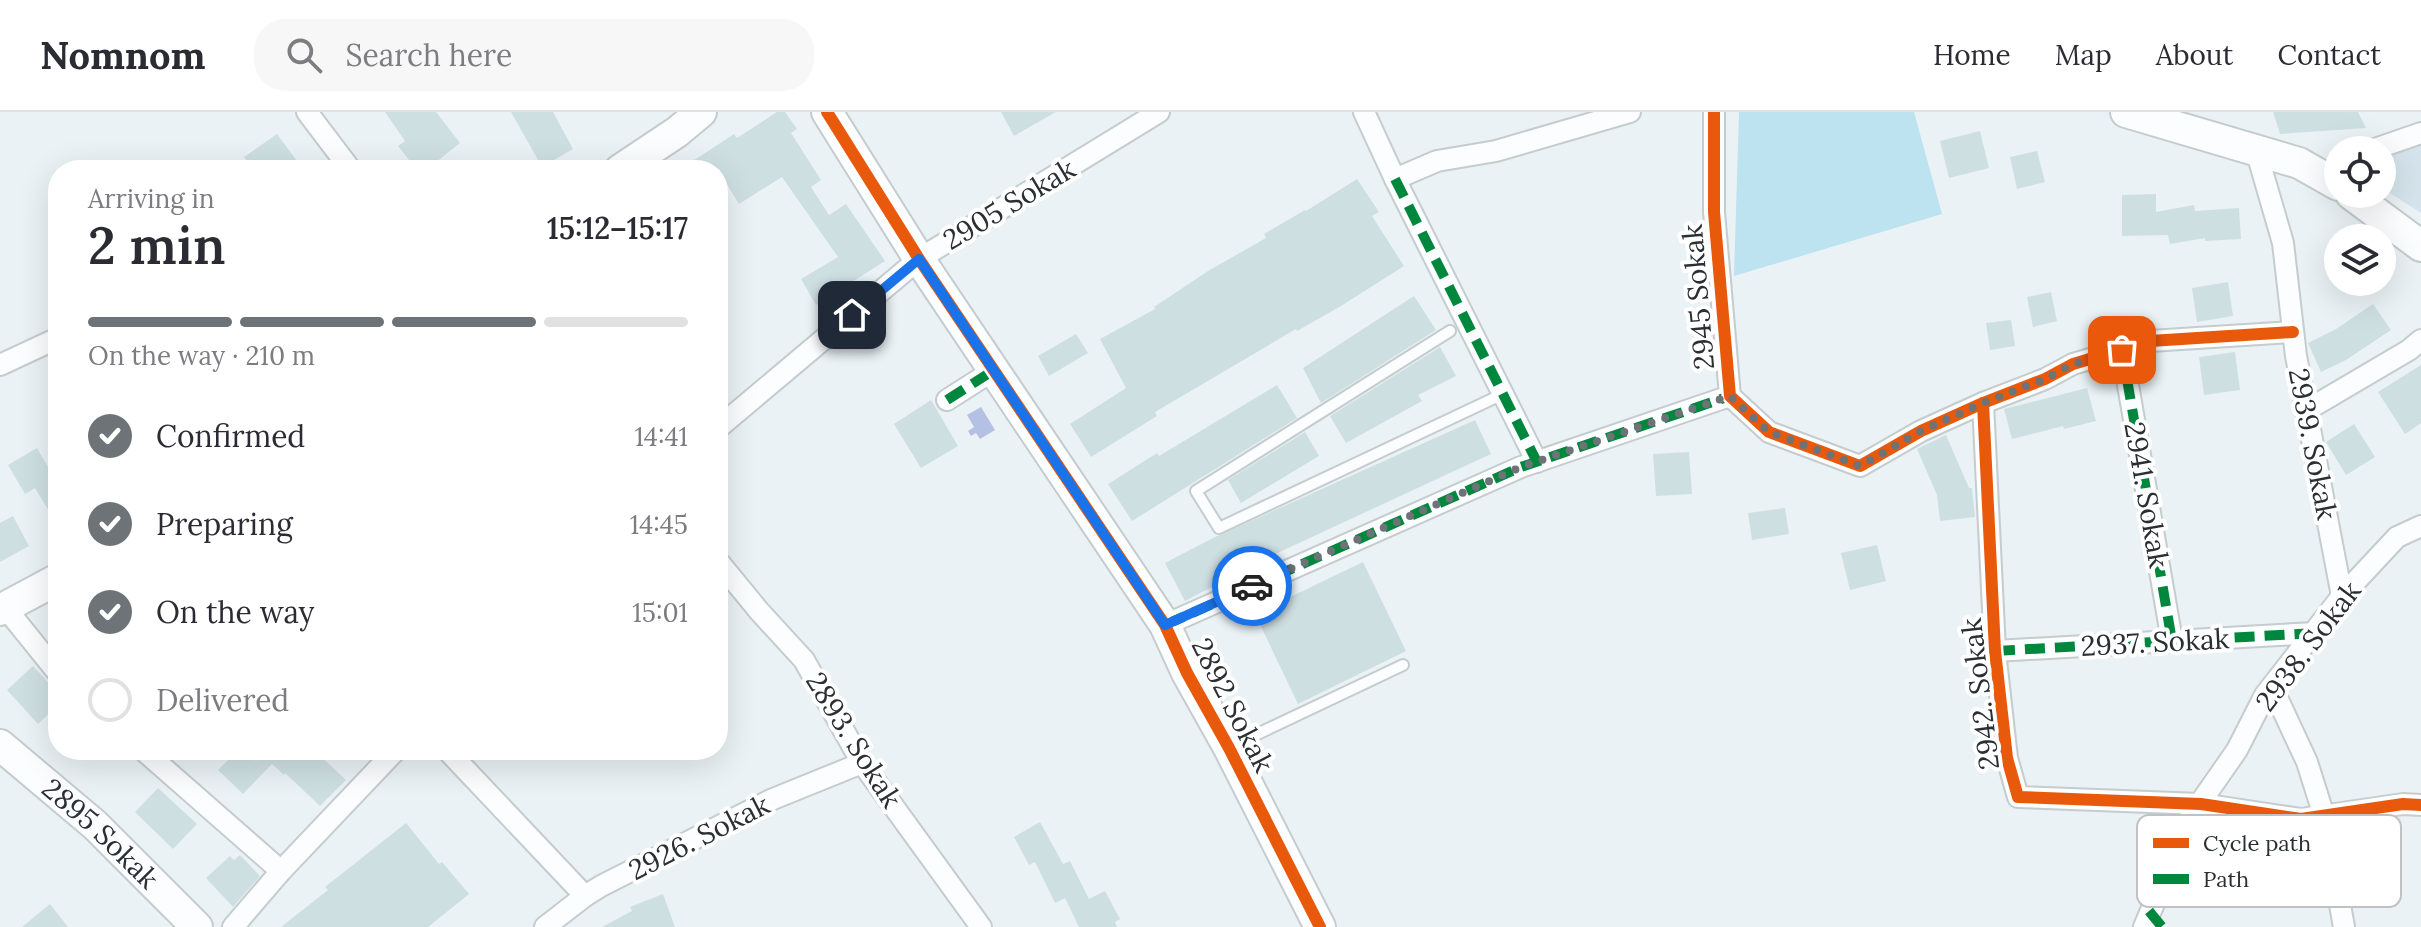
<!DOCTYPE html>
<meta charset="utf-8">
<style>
body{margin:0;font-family:Lora,serif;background:#f7f7f7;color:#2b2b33;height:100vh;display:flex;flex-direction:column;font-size:30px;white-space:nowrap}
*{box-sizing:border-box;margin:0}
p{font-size:26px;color:#7c7c81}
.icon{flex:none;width:44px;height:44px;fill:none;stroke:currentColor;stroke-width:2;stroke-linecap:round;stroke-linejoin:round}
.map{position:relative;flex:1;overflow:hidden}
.drawer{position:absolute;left:48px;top:48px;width:680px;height:600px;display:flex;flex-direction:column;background:#fff;border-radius:32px;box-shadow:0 8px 32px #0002}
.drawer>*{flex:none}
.buttons{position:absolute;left:2324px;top:24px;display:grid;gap:16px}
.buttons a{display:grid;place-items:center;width:72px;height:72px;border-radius:50%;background:#fff;box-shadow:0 8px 32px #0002;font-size:40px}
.pin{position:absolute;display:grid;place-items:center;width:68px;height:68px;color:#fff;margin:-34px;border-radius:16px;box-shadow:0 4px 12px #0006}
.courier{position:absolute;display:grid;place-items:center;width:80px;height:80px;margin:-40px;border:6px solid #1a73e8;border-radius:50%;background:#fff;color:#222;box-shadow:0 2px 10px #0007}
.summary em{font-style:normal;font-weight:600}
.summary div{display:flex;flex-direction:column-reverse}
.summary{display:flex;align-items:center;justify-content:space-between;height:136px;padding:0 40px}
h1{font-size:52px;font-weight:600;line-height:60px}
.bar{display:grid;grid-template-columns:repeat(4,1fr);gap:12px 8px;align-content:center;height:96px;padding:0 40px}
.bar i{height:10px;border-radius:6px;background:#e1e1e2}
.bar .active{background:#6d7377}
.bar p{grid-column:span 4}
ol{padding:0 40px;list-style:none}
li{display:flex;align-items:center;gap:24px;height:88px}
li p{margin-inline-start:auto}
li .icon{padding:8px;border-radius:50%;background:#6d7377;color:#fff;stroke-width:4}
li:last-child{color:#7c7c81}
li i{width:44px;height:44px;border:4px solid #e1e1e2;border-radius:50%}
header{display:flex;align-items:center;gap:48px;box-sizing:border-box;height:112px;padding:0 40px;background:#fff;border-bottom:2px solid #e1e1e2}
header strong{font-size:38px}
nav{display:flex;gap:44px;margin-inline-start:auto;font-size:28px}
.search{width:560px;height:72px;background:#f7f7f7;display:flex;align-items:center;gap:20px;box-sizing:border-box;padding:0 28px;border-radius:32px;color:#7c7c81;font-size:30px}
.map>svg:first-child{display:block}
.built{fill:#d5e4ec}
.green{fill:#bde2f0}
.water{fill:#b5c1e4}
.building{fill:#cedfe2}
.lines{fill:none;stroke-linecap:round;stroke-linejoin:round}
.lane-casing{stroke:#c5ccce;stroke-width:14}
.street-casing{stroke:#c5ccce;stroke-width:24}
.secondary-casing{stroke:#c5ccce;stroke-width:34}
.lane{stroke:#fcfdfe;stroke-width:10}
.street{stroke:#fcfdfe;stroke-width:20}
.secondary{stroke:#fcfdfe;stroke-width:30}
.quiet{stroke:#00873e;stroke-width:10;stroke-dasharray:20 10;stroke-linecap:butt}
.cycleway-casing{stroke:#fff;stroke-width:17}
.cycleway{stroke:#e8590c;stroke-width:12}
.done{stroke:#6d7377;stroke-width:8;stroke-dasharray:0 14.4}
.route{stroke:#1a73e8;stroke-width:10}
.labels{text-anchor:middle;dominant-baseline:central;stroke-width:8;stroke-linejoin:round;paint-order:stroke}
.street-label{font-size:28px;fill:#292f32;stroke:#fff}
.key{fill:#fff;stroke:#bfc1c2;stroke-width:2}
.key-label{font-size:22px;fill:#292f32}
</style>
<header>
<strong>Nomnom</strong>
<div class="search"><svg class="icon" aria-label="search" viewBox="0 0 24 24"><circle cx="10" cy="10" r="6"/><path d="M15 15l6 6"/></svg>Search here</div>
<nav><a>Home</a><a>Map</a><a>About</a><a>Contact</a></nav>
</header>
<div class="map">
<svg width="2421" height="815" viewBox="0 0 2421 815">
<rect width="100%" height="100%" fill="#eaf2f6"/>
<path class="built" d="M2421,29V101L2382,76V49Z"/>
<path class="green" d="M1739,0H1914L1942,102L1734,164Z"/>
<path class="water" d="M981,295L995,318L980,327L976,321L971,324L968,319L974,315L967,303Z"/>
<g class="building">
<path d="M385,0H436L460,31L426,58H417L398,34L405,29Z"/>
<path d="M511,0H553L573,37L542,55Z"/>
<path d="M777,0H785L797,17L791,21L821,68L811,75L829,103L846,92L885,149L816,193L801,167L838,145L782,65L739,92L718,58H679L734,22L737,26Z"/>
<path d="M1001,0H1056L1014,24Z"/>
<path d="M2273,0H2358L2366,16L2280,22Z"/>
<path d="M1980,19L1989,56L1949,66L1940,29Z"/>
<path d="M277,22L297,49L285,58H254L244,45Z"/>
<path d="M2037,39L2045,70L2017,77L2010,45Z"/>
<path d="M1357,67L1379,100L1372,104L1404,154L1341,194L1297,219L1296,217L1155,300L1157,304L1091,345L1070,312L1126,276L1100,227L1155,197L1154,195L1208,159L1266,126L1264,122L1305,98L1306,99Z"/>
<path d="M2156,82V100L2194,93L2195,99L2239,96L2241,127L2205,129V126L2170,132L2168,123L2122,124V83Z"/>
<path d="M2228,170L2233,204L2197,210L2192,176Z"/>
<path d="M2051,180L2057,209L2033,215L2027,185Z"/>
<path d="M1414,184L1436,218L1321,291L1303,256Z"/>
<path d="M2373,192L2391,218L2346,248L2321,260L2308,231L2336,217Z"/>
<path d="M2011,208L2015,234L1990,238L1986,211Z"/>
<path d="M1076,222L1088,241L1049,264L1038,244Z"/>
<path d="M1440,235L1456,264L1418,283L1422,289L1346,331L1330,304Z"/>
<path d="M2235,240L2240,278L2204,283L2199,245Z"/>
<path d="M2421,253V311L2405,322L2378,280Z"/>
<path d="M1277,273L1297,306L1132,409L1108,372L1157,341L1159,344Z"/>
<path d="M2087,276L2096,309L2064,317L2063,314L2012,327L2004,297Z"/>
<path d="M931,288L958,334L921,356L894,312Z"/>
<path d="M1475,308L1491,342L1232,462L1233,464L1185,489L1165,451L1213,426Z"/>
<path d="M2354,312L2375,345L2346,363L2326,330Z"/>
<path d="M1305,320L1319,344L1241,391L1228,368Z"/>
<path d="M1946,323L1969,376H1972L1975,405L1940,409L1937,383L1917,337Z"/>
<path d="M37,336L58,372V414L35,376L25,382L8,353Z"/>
<path d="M1689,340L1692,382L1656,384L1653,342Z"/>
<path d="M1785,396L1789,422L1752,428L1748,401Z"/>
<path d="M13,404L29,434L0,450V411Z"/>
<path d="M1877,433L1886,469L1850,478L1841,441Z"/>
<path d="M1363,450L1406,539L1298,592L1255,502Z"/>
<path d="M33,554L58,581V593L38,612L7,578Z"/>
<path d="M238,638H245L256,649L262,642L257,638H296L307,648L315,639L346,668L320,694L285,661L284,663L272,652L243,682L218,658Z"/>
<path d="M158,676L197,712L173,737L135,700Z"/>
<path d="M1040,710L1063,752L1070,749L1089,787L1105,779L1120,807L1115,810L1117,815H1079L1065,786L1055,791L1035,750L1029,753L1014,725Z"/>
<path d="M406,711L439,752L442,750L469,782L428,815H281L328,778L325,775Z"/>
<path d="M240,743L260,764L233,795L206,766L230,744L234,748Z"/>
<path d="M663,782L675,815H602L632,799L630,795Z"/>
<path d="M50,792L68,815H22Z"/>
</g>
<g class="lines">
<defs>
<g id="lane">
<path d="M1450,219L1196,379L1219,416L1503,282"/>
<path d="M1230,635L1403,553"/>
</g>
<g id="street">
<path d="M307,0L351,58"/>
<path d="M1364,0L1395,67L1437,49L1496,39L1630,0"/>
<path d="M1714,0V100L1730,284L1769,320L1860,354L1921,319L1983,291L2045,267L2073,252L2150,229L2293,220"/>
<path d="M2256,38L2283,131L2296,244L2342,484"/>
<path d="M2372,38L2421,21"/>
<path d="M1395,67L1537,350"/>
<path d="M2122,238L2172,529"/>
<path d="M0,253L58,226"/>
<path d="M947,288L994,258"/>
<path d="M1983,291L1995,539L2007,646L2018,685L2201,692L2301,707L2403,692L2421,693"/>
<path d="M2307,298L2409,238L2421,228"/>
<path d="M718,316L919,147L1159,0"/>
<path d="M718,449L759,499L804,548L862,651L981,815"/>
<path d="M4,494L58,561"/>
<path d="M1165,513L1521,355L1730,284"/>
<path d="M1995,539L2315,521"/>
<path d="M2272,575L2307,650L2324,704L2344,815"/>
<path d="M143,638L281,759"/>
<path d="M447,638L585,784"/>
<path d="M233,815L281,759L396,638"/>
<path d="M545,815L585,784L601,774L773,687L862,651"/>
<path d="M2144,815L2191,704L2237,638L2265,583L2342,484L2397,425L2421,414"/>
</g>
<g id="secondary">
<path d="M827,0L919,147L1165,513L1187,561L1229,636L1320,815"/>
<path d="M2126,0L2299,51L2338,73"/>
<path d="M620,58L677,20L701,0"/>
<path d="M2351,82L2421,134"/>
<path d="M0,498L58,467"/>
<path id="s1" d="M0,633L95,713L197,815"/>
</g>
</defs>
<use href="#lane" class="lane-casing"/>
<use href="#street" class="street-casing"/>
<use href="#secondary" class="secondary-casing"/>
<use href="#lane" class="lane"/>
<use href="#street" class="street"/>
<use href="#secondary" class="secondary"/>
<g class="quiet">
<path d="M1395,67L1537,350"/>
<path d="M2122,238L2172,529"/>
<path d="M947,288L994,258"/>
<path d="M1165,513L1521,355L1730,284"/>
<path d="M1995,539L2315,521"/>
<path d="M2149,799L2162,815"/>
</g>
<defs>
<g id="cycleway">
<path d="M827,0L919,147L1165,513L1187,561L1229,636L1320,815"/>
<path d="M1714,0V100L1730,284L1769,320L1860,354L1921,319L1983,291L2045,267L2073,252L2150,229L2293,220"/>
<path d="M1983,291L1995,539L2007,646L2018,685L2201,692L2301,707L2403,692L2421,693"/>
</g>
</defs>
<use href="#cycleway" class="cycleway-casing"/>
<use href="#cycleway" class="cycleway"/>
</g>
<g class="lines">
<path class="done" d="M1252,474L1521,355L1730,284L1769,320L1860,354L1921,319L1983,291L2045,267L2073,252L2122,238"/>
<path class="route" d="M852,203L919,147L1165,513L1252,474"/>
</g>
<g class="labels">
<g class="street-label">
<text transform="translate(1009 92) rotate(-31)">2905 Sokak</text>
<text transform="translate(1698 185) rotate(-95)">2945 Sokak</text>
<text transform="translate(2313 332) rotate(79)">2939. Sokak</text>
<text transform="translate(2147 383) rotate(80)">2941. Sokak</text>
<text transform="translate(2155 530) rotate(-3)">2937. Sokak</text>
<text transform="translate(2308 534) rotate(-53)">2938. Sokak</text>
<text transform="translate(1980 582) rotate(-97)">2942. Sokak</text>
<text transform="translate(1233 593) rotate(63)">2892 Sokak</text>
<text transform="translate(854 628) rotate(58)">2893. Sokak</text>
<text stroke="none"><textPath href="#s1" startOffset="134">2895 Sokak</textPath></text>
<text transform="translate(699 725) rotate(-27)">2926. Sokak</text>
</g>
</g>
<rect x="2137" y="703" width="264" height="92" rx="12" class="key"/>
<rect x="2153" y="726" width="36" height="10" fill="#e8590c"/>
<rect x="2153" y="762" width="36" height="10" fill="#00873e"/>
<g class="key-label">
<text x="2203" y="739">Cycle path</text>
<text x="2203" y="775">Path</text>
</g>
</svg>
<div class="buttons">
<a><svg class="icon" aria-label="locate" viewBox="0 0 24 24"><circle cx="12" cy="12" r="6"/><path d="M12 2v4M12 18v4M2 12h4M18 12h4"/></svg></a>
<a><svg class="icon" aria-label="layers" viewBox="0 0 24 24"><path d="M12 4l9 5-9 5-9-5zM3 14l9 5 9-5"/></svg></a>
</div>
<div class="pin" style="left:2122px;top:238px;background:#ea580c"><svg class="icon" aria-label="bag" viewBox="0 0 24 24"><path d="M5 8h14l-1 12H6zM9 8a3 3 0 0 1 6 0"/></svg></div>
<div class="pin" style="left:852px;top:203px;background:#1f2937"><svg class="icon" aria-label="home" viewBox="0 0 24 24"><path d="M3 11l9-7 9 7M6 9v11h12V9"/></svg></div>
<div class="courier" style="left:1252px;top:474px"><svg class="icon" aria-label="car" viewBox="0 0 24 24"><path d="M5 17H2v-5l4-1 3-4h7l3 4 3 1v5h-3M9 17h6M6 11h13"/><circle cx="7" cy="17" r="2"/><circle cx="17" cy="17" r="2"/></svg></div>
<section class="drawer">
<div class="summary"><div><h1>2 min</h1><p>Arriving in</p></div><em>15:12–15:17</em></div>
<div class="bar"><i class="active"></i><i class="active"></i><i class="active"></i><i></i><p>On the way · 210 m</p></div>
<ol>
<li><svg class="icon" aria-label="check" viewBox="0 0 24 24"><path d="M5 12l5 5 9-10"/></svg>Confirmed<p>14:41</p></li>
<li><svg class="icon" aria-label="check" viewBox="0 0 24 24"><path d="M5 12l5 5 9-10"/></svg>Preparing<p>14:45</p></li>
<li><svg class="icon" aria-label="check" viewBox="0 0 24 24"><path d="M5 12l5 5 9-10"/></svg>On the way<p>15:01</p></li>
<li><i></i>Delivered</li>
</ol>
</section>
</div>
